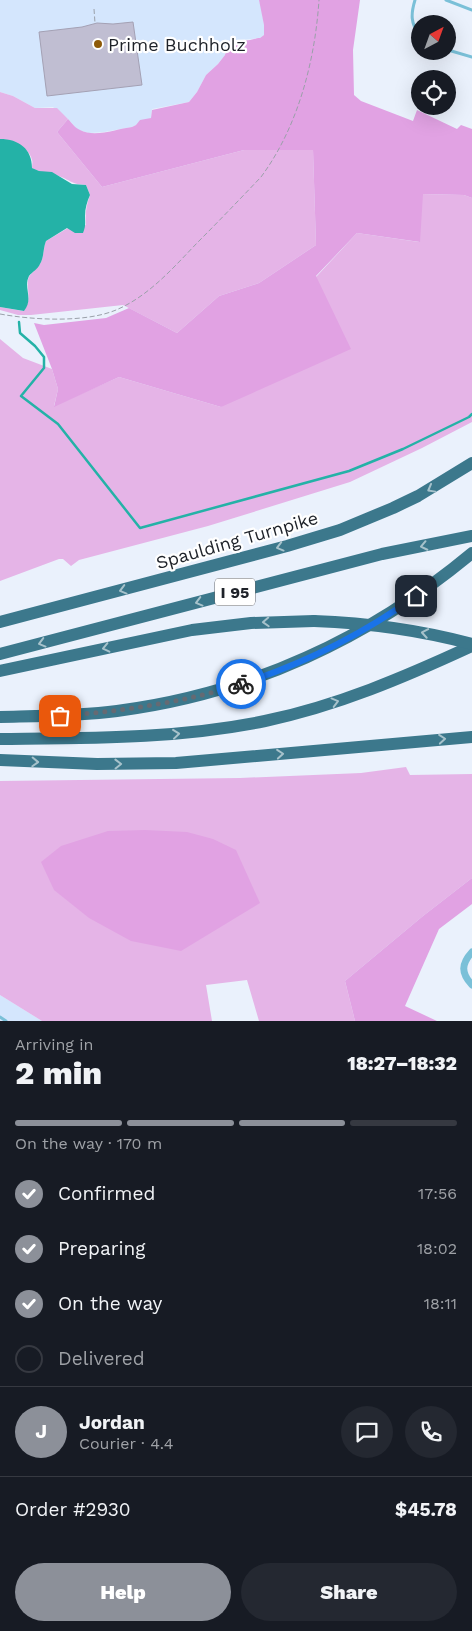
<!DOCTYPE html>
<meta charset="utf-8">
<style>
body{margin:0;font-family:"Work Sans",sans-serif;background:#242831;color:#f1f3f6;height:100vh;display:flex;flex-direction:column;font-size:19px;white-space:nowrap}
*{box-sizing:border-box;margin:0}
p{font-size:16px;color:#9ea1a6}
.icon{flex:none;width:28px;height:28px;fill:none;stroke:currentColor;stroke-width:2;stroke-linecap:round;stroke-linejoin:round}
.map{position:relative;height:1021px;overflow:hidden}
.panel{display:flex;flex-direction:column;background:#171b24;flex:1}
.panel>*{flex:none}
.needle{width:32px;rotate:41deg}
.buttons{position:absolute;left:411px;top:15px;display:grid;gap:10px}
.buttons a{display:grid;place-items:center;width:45px;height:45px;border-radius:50%;background:#171b24;box-shadow:0 5px 20px #0002;font-size:25px}
.pin{position:absolute;display:grid;place-items:center;width:42px;height:42px;color:#fff;margin:-21px;border-radius:10px;box-shadow:0 2px 8px #0006}
.courier{position:absolute;display:grid;place-items:center;width:50px;height:50px;margin:-25px;border:4px solid #1a73e8;border-radius:50%;background:#fff;color:#222;box-shadow:0 1px 6px #0007}
.headline em{font-style:normal;font-weight:800}
.headline div{display:flex;flex-direction:column-reverse}
.headline{display:flex;align-items:center;justify-content:space-between;height:85px;padding:0 15px}
h1{font-size:32px;font-weight:800;line-height:38px}
.bar{display:grid;grid-template-columns:repeat(4,1fr);gap:8px 5px;align-content:center;height:60px;padding:0 15px}
.bar i{height:6px;border-radius:4px;background:#363941}
.bar .current{background:#8c9099}
.bar p{grid-column:span 4}
.line{display:flex;align-items:center;gap:12px;padding:0 15px;border-top:1px solid #363941}
.line div{flex:1}
.round{display:grid;place-items:center;flex:none;width:52px;height:52px;border-radius:26px;background:#242831}
ol{padding:0 15px;list-style:none}
li{display:flex;align-items:center;gap:15px;height:55px}
li p{margin-inline-start:auto}
li .icon{padding:5px;border-radius:50%;background:#8c9099;color:#fff;stroke-width:4}
li:last-child{color:#9ea1a6}
li i{width:28px;height:28px;border:2px solid #363941;border-radius:50%}
.primary-button{display:flex;gap:10px;margin-top:auto;padding:10px 15px}
.primary-button a{flex:1;height:58px;border-radius:30px;background:#8c9099;color:#fff;font-size:20px;font-weight:800;line-height:58px;text-align:center}
.primary-button a+a{background:#242831;color:#f1f3f6}
.map>svg:first-child{display:block}
.built{fill:#d4e6fd}
.green{fill:#e5b4e7}
.forest{fill:#e1a2e3}
.water{fill:#24b2a7}
.lines{fill:none;stroke-linecap:round;stroke-linejoin:round}
.stream{stroke:#24b2a7;stroke-width:2.5}
.building{fill:#c0bed2;stroke:#a4a1b4}
.path{stroke:#9aa0a9;stroke-width:1;stroke-dasharray:5 2.5;stroke-linecap:butt}
.lane{stroke:#7ac0d8;stroke-width:3}
.street{stroke:#7ac0d8;stroke-width:7}
.highway{stroke:#3c788c;stroke-width:12}
.highway-bridge{stroke:#3c788c;stroke-width:12}
.oneway{stroke:#a7c2cb}
.done{stroke:#656a73;stroke-width:5;stroke-dasharray:0 9}
.route{stroke:#1a73e8;stroke-width:6}
.poi-dot{fill:#8e5a09;stroke:#fff;stroke-width:2}
.labels{text-anchor:middle;dominant-baseline:central;stroke-width:4.5;stroke-linejoin:round;paint-order:stroke}
.shield{fill:#fff;stroke:#626469;stroke-width:1}
.shield-label{font-size:16px;font-weight:bold;fill:#1e2229}
.poi-label{font-size:18px;fill:#1e2229;stroke:#fff;text-anchor:start}
.street-label{font-size:18px;fill:#1e2229;stroke:#fff}
</style>
<div class="map">
<svg width="472" height="1021" viewBox="0 0 472 1021">
<rect width="100%" height="100%" fill="#eaf1fc"/>
<g class="built">
<path d="M0,0H259L261,7L265,30L264,35L260,38L228,41L225,55L218,64L206,75L197,92L189,102L152,109L151,118L132,127L104,132L89,133L78,130L68,119L53,107L35,108L13,96L0,92Z"/>
<path d="M0,995L42,1021H0Z"/>
</g>
<g class="green">
<path d="M0,92L13,96L35,108H57L68,119L57,132L102,187L244,150H313L316,245L259,283L219,296L177,333L123,305L31,315H18L0,310V307L23,311C32,301 27,292 28,280C29,273 37,270 40,264C44,257 43,248 46,241L68,228L86,225C85,214 86,206 90,195L86,185C71,184 72,181 59,176C50,173 41,173 32,168C32,165 33,162 32,160C30,148 11,139 0,139Z"/>
<path d="M422,194L464,195L472,198V422L422,448L350,482L208,526L79,560L71,566L63,559H59L0,581V339L23,358L52,369L58,389L54,406L119,377L221,407L316,277L357,233L419,242Z"/>
<path d="M406,767L410,775L472,774V878L423,916L345,981L355,1021H259L247,980L206,985L212,1021H42L0,995V781L240,778L361,773Z"/>
</g>
<g class="forest">
<path d="M259,0H360L353,50L354,95L361,101L413,121L417,110L457,129L461,125L472,129V198L464,195L423,194L420,242L357,233L316,276L351,349L221,407L119,377L54,407L58,389L52,369L34,323L44,325L106,318L129,308L177,333L219,296L259,283L316,245L313,150H244L102,187L57,132L68,119C72,123 75,128 80,130C95,138 116,129 132,127L136,125L140,120L151,118L152,110L189,102L197,92L206,75L218,64L225,55L228,41C235,40 240,40 246,40C251,41 255,38 260,38L264,35V25Z"/>
<path d="M145,830L187,832L213,839L236,850L260,903L181,951L131,941L89,918L54,890L41,862L61,846L108,831Z"/>
<path d="M472,878V904L439,929L405,1006L437,1021H355L345,981L423,916Z"/>
</g>
<path class="water" d="M0,139C19,139 32,149 32,168L39,171L52,172L72,184L86,185L90,195C87,202 85,208 85,216C85,223 86,226 83,233H75L67,228L46,241C43,248 44,258 40,264C38,269 32,272 29,276C23,288 34,299 24,311L0,307Z"/>
<g class="lines">
<path class="stream" d="M19,322L20,333L35,346L44,357V368L21,396L58,424L140,528L349,471L403,449L469,417L472,414"/>
</g>
<path class="building" d="M133,22L142,85L47,96L39,32L82,27L97,23L113,24Z"/>
<g class="lines">
<g class="path">
<path d="M94,9L95,23"/>
<path d="M0,314C33,320 85,323 116,310C149,296 173,268 198,242C219,221 240,199 261,177C298,127 315,61 319,0"/>
</g>
<g class="lane">
<path d="M415,0C411,13 410,24 420,35"/>
<path d="M446,0L472,10"/>
<path d="M448,50L472,57"/>
<path d="M0,1017L6,1021"/>
</g>
<path class="street" d="M472,952C461,964 461,973 472,985"/>
<g class="highway">
<path d="M0,622L287,546L340,530L393,508L418,496L472,463"/>
<path d="M0,654L382,554L472,536"/>
<path d="M0,671L192,630L251,623L314,621"/>
<path d="M0,717C39,716 78,716 117,711C250,694 370,638 472,553"/>
<path d="M0,739C89,738 177,739 265,721C337,706 405,677 472,646"/>
<path d="M0,760L97,764L176,763L472,737"/>
</g>
<path class="highway-bridge" d="M314,621C368,623 420,630 472,644"/>
</g>
<defs><path id="oneway-chevron" d="M-2-3.5L2.5 0L-2 3.5" fill="none" stroke-width="1.6" stroke-linecap="round" stroke-linejoin="round" transform="scale(1.25)"/></defs>
<g class="oneway">
<use href="#oneway-chevron" transform="translate(431 489) rotate(151)"/>
<use href="#oneway-chevron" transform="translate(424 546) rotate(168)"/>
<use href="#oneway-chevron" transform="translate(280 547) rotate(165)"/>
<use href="#oneway-chevron" transform="translate(123 590) rotate(165)"/>
<use href="#oneway-chevron" transform="translate(199 602) rotate(165)"/>
<use href="#oneway-chevron" transform="translate(266 622) rotate(177)"/>
<use href="#oneway-chevron" transform="translate(425 633) rotate(-170)"/>
<use href="#oneway-chevron" transform="translate(42 643) rotate(165)"/>
<use href="#oneway-chevron" transform="translate(106 648) rotate(167)"/>
<use href="#oneway-chevron" transform="translate(335 702) rotate(-15)"/>
<use href="#oneway-chevron" transform="translate(176 734) rotate(-6)"/>
<use href="#oneway-chevron" transform="translate(442 739) rotate(-5)"/>
<use href="#oneway-chevron" transform="translate(280 754) rotate(-5)"/>
<use href="#oneway-chevron" transform="translate(35 762) rotate(2)"/>
<use href="#oneway-chevron" transform="translate(118 764) rotate(-1)"/>
</g>
<g class="lines">
<path class="done" d="M60,716C122,711 182,703 241,684"/>
<path class="route" d="M241,684C303,664 363,634 416,596"/>
</g>
<circle class="poi-dot" cx="98" cy="44" r="5"/>
<g class="labels">
<rect class="shield" x="215" y="578.5" width="40" height="27" rx="4"/>
<g class="shield-label">
<text x="235" y="592">I 95</text>
</g>
<g class="poi-label">
<text x="108" y="44">Prime Buchholz</text>
</g>
<g class="street-label">
<text transform="translate(237 540) rotate(-16)">Spaulding Turnpike</text>
</g>
</g>
</svg>
<div class="buttons">
<a><svg class="needle" viewBox="-14 -14 28 28"><path d="M0-13l5 13h-10z" fill="#e53935"/><path d="M0 13l5-13h-10z" fill="#9ea1a6"/></svg></a>
<a><svg class="icon" aria-label="locate" viewBox="0 0 24 24"><circle cx="12" cy="12" r="6"/><path d="M12 2v4M12 18v4M2 12h4M18 12h4"/></svg></a>
</div>
<div class="pin" style="left:60px;top:716px;background:#ea580c"><svg class="icon" aria-label="bag" viewBox="0 0 24 24"><path d="M5 8h14l-1 12H6zM9 8a3 3 0 0 1 6 0"/></svg></div>
<div class="pin" style="left:416px;top:596px;background:#1f2937"><svg class="icon" aria-label="home" viewBox="0 0 24 24"><path d="M3 11l9-7 9 7M6 9v11h12V9"/></svg></div>
<div class="courier" style="left:241px;top:684px"><svg class="icon" aria-label="bike" viewBox="0 0 24 24"><circle cx="6" cy="16" r="4"/><circle cx="18" cy="16" r="4"/><path d="M6 16l4-8h5l3 8M10 8l3 8H6M13 5h3"/></svg></div>
</div>
<section class="panel">
<div class="headline"><div><h1>2 min</h1><p>Arriving in</p></div><em>18:27–18:32</em></div>
<div class="bar"><i class="current"></i><i class="current"></i><i class="current"></i><i></i><p>On the way · 170 m</p></div>
<ol>
<li><svg class="icon" aria-label="check" viewBox="0 0 24 24"><path d="M5 12l5 5 9-10"/></svg>Confirmed<p>17:56</p></li>
<li><svg class="icon" aria-label="check" viewBox="0 0 24 24"><path d="M5 12l5 5 9-10"/></svg>Preparing<p>18:02</p></li>
<li><svg class="icon" aria-label="check" viewBox="0 0 24 24"><path d="M5 12l5 5 9-10"/></svg>On the way<p>18:11</p></li>
<li><i></i>Delivered</li>
</ol>
<div class="line" style="height:90px"><b class="round" style="background:#8c9099;color:#fff">J</b><div><b>Jordan</b><p>Courier · 4.4</p></div><a class="round"><svg class="icon" aria-label="chat" viewBox="0 0 24 24"><path d="M4 5h16v11H9l-5 4z"/></svg></a><a class="round"><svg class="icon" aria-label="phone" viewBox="0 0 24 24"><path d="M5 4h4l2 5-3 2q2 4 5 5l2-3 5 2v4C11 20 4 13 5 4z"/></svg></a></div>
<div class="line" style="height:65px"><div>Order #2930</div><b>$45.78</b></div>
<div class="primary-button"><a>Help</a><a>Share</a></div>
</section>
